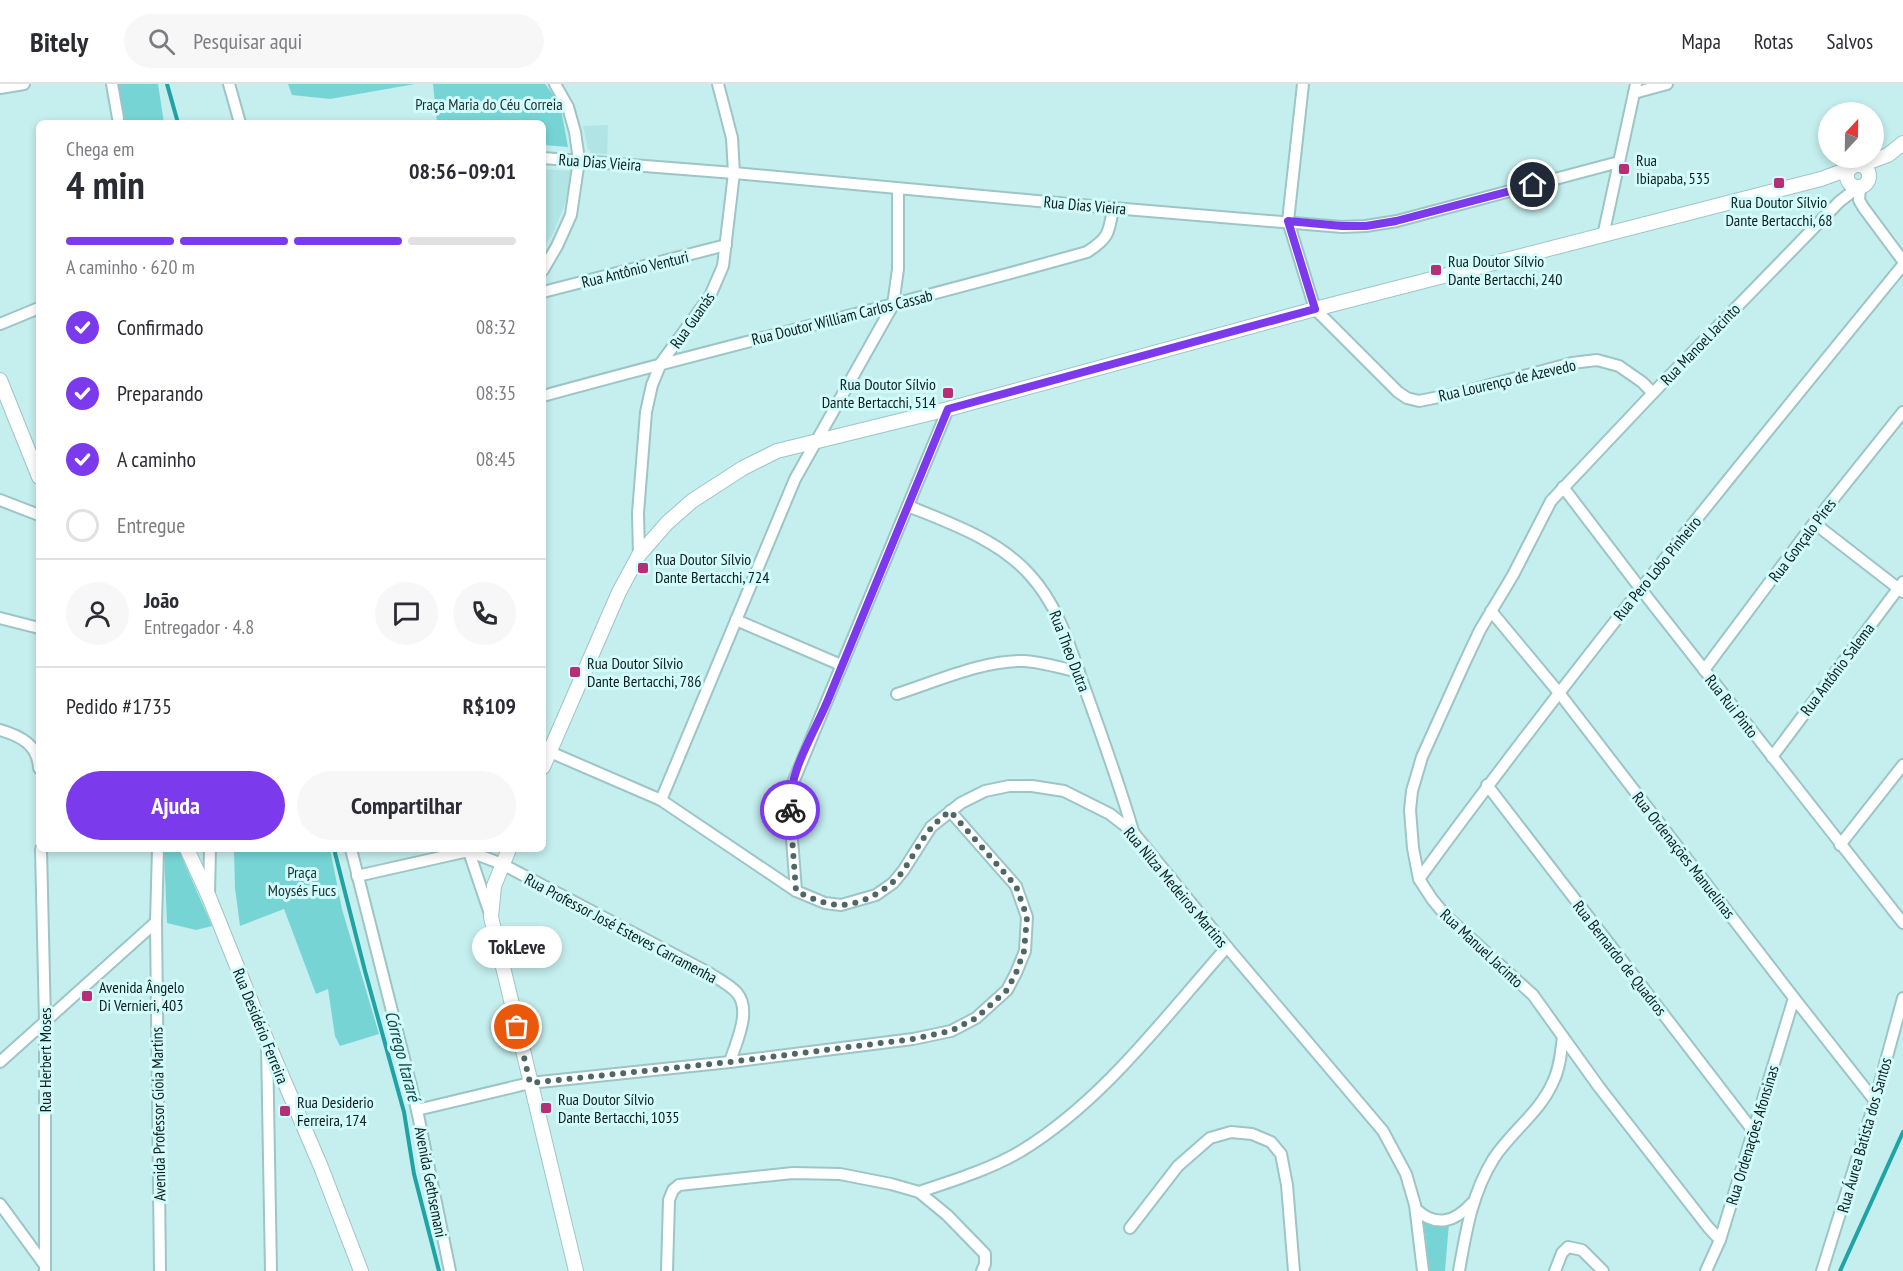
<!DOCTYPE html>
<html lang="pt">
<meta charset="utf-8">
<style>
body{margin:0;font-family:"PT Sans Narrow",sans-serif;background:#f7f7f7;color:#2b2b33;height:100vh;display:flex;flex-direction:column;font-size:22px;white-space:nowrap}
*{box-sizing:border-box;margin:0}
p{font-size:20px;color:#7c7c81}
.icon{flex:none;width:33px;height:33px;fill:none;stroke:currentColor;stroke-width:2;stroke-linecap:round;stroke-linejoin:round}
.map{position:relative;flex:1;overflow:hidden}
.sheet{position:absolute;left:36px;top:36px;width:510px;height:732px;display:flex;flex-direction:column;background:#fff;border-radius:9px;box-shadow:0 3px 9px #0003}
.sheet>*{flex:none}
.needle{width:39px;rotate:22deg}
.tools{position:absolute;left:1818px;top:18px;display:grid;gap:12px}
.tools a{display:grid;place-items:center;width:66px;height:66px;border-radius:50%;background:#fff;box-shadow:0 3px 9px #0003;font-size:30px}
.pin{position:absolute;display:grid;place-items:center;width:51px;height:51px;color:#fff;margin:-26px;border:3px solid #fff;border-radius:50%;box-shadow:0 2px 6px #0007}
.courier{position:absolute;display:grid;place-items:center;width:60px;height:60px;margin:-30px;border:4px solid #7c3aed;border-radius:50%;background:#fff;color:#222;box-shadow:0 2px 8px #0007}
.bubble{position:absolute;height:42px;border-radius:21px;background:#fff;box-shadow:0 3px 9px #0003;font-size:20px;font-weight:600;line-height:42px;text-align:center}
.head em{font-style:normal;font-weight:600}
.head div{display:flex;flex-direction:column-reverse}
.head{display:flex;align-items:center;justify-content:space-between;height:102px;padding:0 30px}
h1{font-size:39px;font-weight:600;line-height:45px}
.bar{display:grid;grid-template-columns:repeat(4,1fr);gap:9px 6px;align-content:center;height:72px;padding:0 30px}
.bar i{height:8px;border-radius:4px;background:#e1e1e2}
.bar .selected{background:#7c3aed}
.bar p{grid-column:span 4}
.line{display:flex;align-items:center;gap:15px;padding:0 30px;border-top:2px solid #e1e1e2}
.line div{flex:1}
.round{display:grid;place-items:center;flex:none;width:63px;height:63px;border-radius:32px;background:#f7f7f7}
ol{padding:0 30px;list-style:none}
li{display:flex;align-items:center;gap:18px;height:66px}
li p{margin-inline-start:auto}
li .icon{padding:6px;border-radius:50%;background:#7c3aed;color:#fff;stroke-width:4}
li:last-child{color:#7c7c81}
li i{width:33px;height:33px;border:3px solid #e1e1e2;border-radius:50%}
.button{display:flex;gap:12px;margin-top:auto;padding:12px 30px}
.button a{flex:1;height:69px;border-radius:36px;background:#7c3aed;color:#fff;font-size:24px;font-weight:600;line-height:69px;text-align:center}
.button a+a{background:#f7f7f7;color:#2b2b33}
header{display:flex;align-items:center;gap:36px;box-sizing:border-box;height:84px;padding:0 30px;background:#fff;border-bottom:2px solid #e1e1e2}
header strong{font-size:28px}
nav{display:flex;gap:33px;margin-inline-start:auto;font-size:21px}
.search{width:420px;height:54px;background:#f7f7f7;display:flex;align-items:center;gap:15px;box-sizing:border-box;padding:0 21px;border-radius:33px;color:#7c7c81;font-size:22px}
.map>svg:first-child{display:block}
.built{fill:#b1e4e4}
.green{fill:#76d4d5}
.lines{fill:none;stroke-linecap:round;stroke-linejoin:round}
.stream{stroke:#21a2a4;stroke-width:4}
.street-casing{stroke:#9dc5c5;stroke-width:14}
.secondary-casing{stroke:#9dc5c5;stroke-width:16}
.street{stroke:#fff;stroke-width:10}
.secondary{stroke:#fff;stroke-width:14}
.done{stroke:#4e6767;stroke-width:6;stroke-dasharray:0 10.8}
.route{stroke:#7c3aed;stroke-width:8}
.poi-dot{fill:#b42f75;stroke:#d2fbfb;stroke-width:2}
.labels{text-anchor:middle;dominant-baseline:central;stroke-width:6;stroke-linejoin:round;paint-order:stroke}
.park-label{font-size:16px;fill:#1c3131;stroke:#d2fbfb}
.poi-label{font-size:16px;fill:#0e1e1e;stroke:#d2fbfb;text-anchor:start}
.street-label{font-size:16px;fill:#0e1e1e;stroke:#d2fbfb}
.water-label{font-size:18px;font-style:italic;fill:#144849;stroke:#d2fbfb}
</style>
<header>
<strong>Bitely</strong>
<div class="search"><svg class="icon" aria-label="search" viewBox="0 0 24 24"><circle cx="10" cy="10" r="6"/><path d="M15 15l6 6"/></svg>Pesquisar aqui</div>
<nav><a>Mapa</a><a>Rotas</a><a>Salvos</a></nav>
</header>
<div class="map">
<svg width="1903" height="1187" viewBox="0 0 1903 1187">
<rect width="100%" height="100%" fill="#c5eeee"/>
<g class="built">
<path d="M608,41L607,70L592,69L588,65L583,42Z"/>
<path d="M543,85L571,87L565,120L553,150L543,163Z"/>
</g>
<g class="green">
<path d="M115,0H158L164,39H123Z"/>
<path d="M288,0H415L330,15L292,11Z"/>
<path d="M433,0H545L560,20L568,63L543,61V39H437Z"/>
<path d="M166,765H181V771L212,842L196,846L167,839L164,768Z"/>
<path d="M234,765H330L342,825L379,950L340,962L335,952L328,905L316,910L284,825L240,842L235,804Z"/>
<path d="M1423,1134L1449,1139L1445,1187H1427V1162Z"/>
</g>
<g class="lines">
<g class="stream">
<path d="M167,0L178,39"/>
<path d="M334,765L365,887L404,1028L414,1090L439,1187"/>
<path d="M1840,1187L1903,1048"/>
</g>
<defs>
<g id="street">
<path d="M112,0L118,34"/>
<path d="M229,0L240,39"/>
<path d="M1303,0L1288,137L1315,225L1398,308L1407,314L1419,317L1464,308L1572,279L1597,276L1619,282L1642,298L1653,309"/>
<path d="M0,4L24,0"/>
<path d="M1634,9L1667,0"/>
<path d="M543,74L734,89L1113,124L1342,143L1366,142L1397,137L1619,78"/>
<path d="M1860,103L1859,116L1863,123L1903,177"/>
<path d="M1603,152L1636,0"/>
<path d="M543,186L557,162L571,131L579,76L575,48L568,23L555,0"/>
<path d="M543,208L726,161"/>
<path d="M0,240L39,224"/>
<path d="M543,312C724,262 907,219 1087,168C1109,154 1109,149 1113,124"/>
<path d="M1563,403L1640,504L1903,839"/>
<path d="M0,416L39,431"/>
<path d="M908,422C950,439 999,456 1030,491C1060,524 1070,565 1085,605C1102,652 1119,699 1133,747"/>
<path d="M1814,439L1903,508"/>
<path d="M639,471L638,429L646,328L652,301L661,279L710,212L723,182L734,89L732,54L718,0"/>
<path d="M1491,527L1560,610L1794,914L1875,1017"/>
<path d="M0,534L39,544"/>
<path d="M736,536L841,581"/>
<path d="M1704,586L1814,439L1903,328"/>
<path d="M897,610C935,598 983,576 1024,577C1042,578 1061,584 1079,588"/>
<path d="M0,646C21,652 38,661 39,684"/>
<path d="M550,668L661,716L796,807L825,819L841,821L876,811L893,799L903,787L931,743L961,719L985,707L1009,702H1032L1064,707L1110,730L1133,748L1227,863L1383,1047L1406,1090L1415,1121L1423,1187"/>
<path d="M1772,673L1903,498"/>
<path d="M1487,701L1754,1048"/>
<path d="M661,716L795,395L893,221L898,185V105"/>
<path d="M1840,761L1903,681"/>
<path d="M41,765L45,937V1187"/>
<path d="M158,765L156,838L160,1187"/>
<path d="M351,765L417,1026L450,1187"/>
<path d="M468,765L490,830"/>
<path d="M468,767L502,780L709,889C718,895 730,901 737,909C752,927 736,958 730,978"/>
<path d="M357,792L468,767"/>
<path d="M1419,795C1573,584 1738,383 1903,181"/>
<path d="M796,807L789,716L792,701L948,325"/>
<path d="M209,810L210,765"/>
<path d="M267,960L271,1187"/>
<path d="M0,978L156,838"/>
<path d="M417,1026L530,999L730,978L913,955L951,947L976,934L1007,906L1016,889L1025,867L1027,833L1016,802L950,727"/>
<path d="M919,1108C952,1097 991,1085 1021,1067C1103,1017 1164,934 1227,863"/>
<path d="M0,1120L44,1180"/>
<path d="M1416,1125C1436,1144 1455,1138 1472,1119"/>
<path d="M1130,1144L1178,1082L1210,1054L1231,1048L1252,1050L1271,1058L1281,1070L1287,1101L1294,1187"/>
<path d="M1720,1156L1708,1143L1599,1003L1533,911L1446,832L1432,815L1419,795L1413,764L1410,726L1412,707L1422,673L1464,580L1480,546L1513,491L1551,417L1653,309L1839,118L1858,103"/>
<path d="M667,1187L669,1116L673,1106L679,1101L793,1089L840,1090L891,1100L919,1108L947,1131L985,1170V1180L982,1187"/>
<path d="M1459,1187C1466,1147 1472,1109 1494,1074C1512,1047 1540,1028 1553,998C1560,984 1561,968 1563,953"/>
<path d="M1555,1187L1562,1169L1568,1163L1582,1166L1603,1187"/>
<path d="M1706,1187L1720,1156L1794,914"/>
<path d="M1822,1187L1875,1017L1903,914"/>
</g>
<g id="secondary">
<path d="M1861,81L1888,71L1903,59"/>
<circle cx="1858" cy="92" r="11"/>
<path d="M0,296L39,393"/>
<path d="M543,683L619,508L639,471L667,439L692,417L743,384L777,367L948,325L1315,225L1821,95L1851,84"/>
<path d="M187,765L209,813L267,957L321,1083L361,1187"/>
<path d="M509,765L494,802L491,833L576,1187"/>
</g>
</defs>
<use href="#street" class="street-casing"/>
<use href="#secondary" class="secondary-casing"/>
<use href="#street" class="street"/>
<use href="#secondary" class="secondary"/>
</g>
<g class="lines">
<path class="done" d="M517,943L530,999L730,978L913,955L951,947L976,934L1007,906L1016,889L1024,867L1027,833L1016,802L950,727C924,746 920,762 903,787C890,805 862,821 840,821C824,820 810,814 796,807L790,726"/>
<path class="route" d="M790,726C788,686 816,647 830,611C869,515 909,420 948,325L1315,225L1288,137L1342,142H1366L1396,137L1533,101"/>
</g>
<g class="poi-dot">
<rect x="1618" y="79" width="12" height="12" rx="3"/>
<rect x="1773" y="93" width="12" height="12" rx="3"/>
<rect x="1430" y="180" width="12" height="12" rx="3"/>
<rect x="942" y="303" width="12" height="12" rx="3"/>
<rect x="637" y="478" width="12" height="12" rx="3"/>
<rect x="569" y="582" width="12" height="12" rx="3"/>
<rect x="81" y="906" width="12" height="12" rx="3"/>
<rect x="540" y="1018" width="12" height="12" rx="3"/>
<rect x="279" y="1021" width="12" height="12" rx="3"/>
</g>
<g class="labels">
<g class="park-label">
<text x="489" y="20">Praça Maria do Céu Correia</text>
<text x="302" y="788">Praça<tspan x="302" dy="18">Moysés Fucs</tspan></text>
</g>
<g class="poi-label">
<text x="1636" y="76">Rua<tspan x="1636" dy="18">Ibiapaba, 535</tspan></text>
<text x="1779" y="118" text-anchor="middle">Rua Doutor Sílvio<tspan x="1779" dy="18">Dante Bertacchi, 68</tspan></text>
<text x="1448" y="177">Rua Doutor Sílvio<tspan x="1448" dy="18">Dante Bertacchi, 240</tspan></text>
<text x="936" y="300" text-anchor="end">Rua Doutor Sílvio<tspan x="936" dy="18">Dante Bertacchi, 514</tspan></text>
<text x="655" y="475">Rua Doutor Sílvio<tspan x="655" dy="18">Dante Bertacchi, 724</tspan></text>
<text x="587" y="579">Rua Doutor Sílvio<tspan x="587" dy="18">Dante Bertacchi, 786</tspan></text>
<text x="99" y="903">Avenida Ângelo<tspan x="99" dy="18">Di Vernieri, 403</tspan></text>
<text x="558" y="1015">Rua Doutor Sílvio<tspan x="558" dy="18">Dante Bertacchi, 1035</tspan></text>
<text x="297" y="1018">Rua Desiderio<tspan x="297" dy="18">Ferreira, 174</tspan></text>
</g>
<g class="street-label">
<text transform="translate(600 78) rotate(4)">Rua Dias Vieira</text>
<text transform="translate(1085 121) rotate(5)">Rua Dias Vieira</text>
<text transform="translate(635 185) rotate(-14)">Rua Antônio Venturi</text>
<text transform="translate(842 233) rotate(-14)">Rua Doutor William Carlos Cassab</text>
<text transform="translate(692 236) rotate(-55)">Rua Guanás</text>
<text transform="translate(1700 260) rotate(-46)">Rua Manoel Jacinto</text>
<text transform="translate(1507 296) rotate(-13)">Rua Lourenço de Azevedo</text>
<text transform="translate(1802 456) rotate(-53)">Rua Gonçalo Pires</text>
<text transform="translate(1657 484) rotate(-51)">Rua Pero Lobo Pinheiro</text>
<text transform="translate(1070 567) rotate(69)">Rua Theo Dutra</text>
<text transform="translate(1837 585) rotate(-53)">Rua Antônio Salema</text>
<text transform="translate(1732 622) rotate(52)">Rua Rui Pinto</text>
<text transform="translate(1684 771) rotate(52)">Rua Ordenações Manuelinas</text>
<text transform="translate(1176 803) rotate(50)">Rua Nilza Medeiros Martins</text>
<text transform="translate(621 844) rotate(28)">Rua Professor José Esteves Carramenha</text>
<text transform="translate(1482 864) rotate(43)">Rua Manuel Jacinto</text>
<text transform="translate(1620 874) rotate(52)">Rua Bernardo de Quadros</text>
<text transform="translate(261 942) rotate(68)">Rua Desidério Ferreira</text>
<text transform="translate(45 976) rotate(-90)">Rua Herbert Moses</text>
<text transform="translate(158 1030) rotate(-91)">Avenida Professor Gioia Martins</text>
<text transform="translate(1752 1051) rotate(-73)">Rua Ordenações Afonsinas</text>
<text transform="translate(1864 1051) rotate(-74)">Rua Áurea Batista dos Santos</text>
<text transform="translate(431 1098) rotate(79)">Avenida Gethsemani</text>
</g>
<g class="water-label">
<text transform="translate(403 972) rotate(75)">Córrego Itararé</text>
</g>
</g>
</svg>
<div class="tools">
<a><svg class="needle" viewBox="-14 -14 28 28"><path d="M0-13l5 13h-10z" fill="#e53935"/><path d="M0 13l5-13h-10z" fill="#7c7c81"/></svg></a>
</div>
<div class="pin" style="left:517px;top:943px;background:#ea580c"><svg class="icon" aria-label="bag" viewBox="0 0 24 24"><path d="M5 8h14l-1 12H6zM9 8a3 3 0 0 1 6 0"/></svg></div>
<div class="pin" style="left:1533px;top:101px;background:#1f2937"><svg class="icon" aria-label="home" viewBox="0 0 24 24"><path d="M3 11l9-7 9 7M6 9v11h12V9"/></svg></div>
<div class="courier" style="left:790px;top:726px"><svg class="icon" aria-label="bike" viewBox="0 0 24 24"><circle cx="6" cy="16" r="4"/><circle cx="18" cy="16" r="4"/><path d="M6 16l4-8h5l3 8M10 8l3 8H6M13 5h3"/></svg></div>
<div class="bubble" style="left:472px;top:842px;width:90px">TokLeve</div>
<section class="sheet">
<div class="head"><div><h1>4 min</h1><p>Chega em</p></div><em>08:56–09:01</em></div>
<div class="bar"><i class="selected"></i><i class="selected"></i><i class="selected"></i><i></i><p>A caminho · 620 m</p></div>
<ol>
<li><svg class="icon" aria-label="check" viewBox="0 0 24 24"><path d="M5 12l5 5 9-10"/></svg>Confirmado<p>08:32</p></li>
<li><svg class="icon" aria-label="check" viewBox="0 0 24 24"><path d="M5 12l5 5 9-10"/></svg>Preparando<p>08:35</p></li>
<li><svg class="icon" aria-label="check" viewBox="0 0 24 24"><path d="M5 12l5 5 9-10"/></svg>A caminho<p>08:45</p></li>
<li><i></i>Entregue</li>
</ol>
<div class="line" style="height:108px"><a class="round"><svg class="icon" aria-label="person" viewBox="0 0 24 24"><circle cx="12" cy="8" r="4"/><path d="M4 21q1-7 8-7t8 7"/></svg></a><div><b>João</b><p>Entregador · 4.8</p></div><a class="round"><svg class="icon" aria-label="chat" viewBox="0 0 24 24"><path d="M4 5h16v11H9l-5 4z"/></svg></a><a class="round"><svg class="icon" aria-label="phone" viewBox="0 0 24 24"><path d="M5 4h4l2 5-3 2q2 4 5 5l2-3 5 2v4C11 20 4 13 5 4z"/></svg></a></div>
<div class="line" style="height:78px"><div>Pedido #1735</div><b>R$109</b></div>
<div class="button"><a>Ajuda</a><a>Compartilhar</a></div>
</section>
</div>
